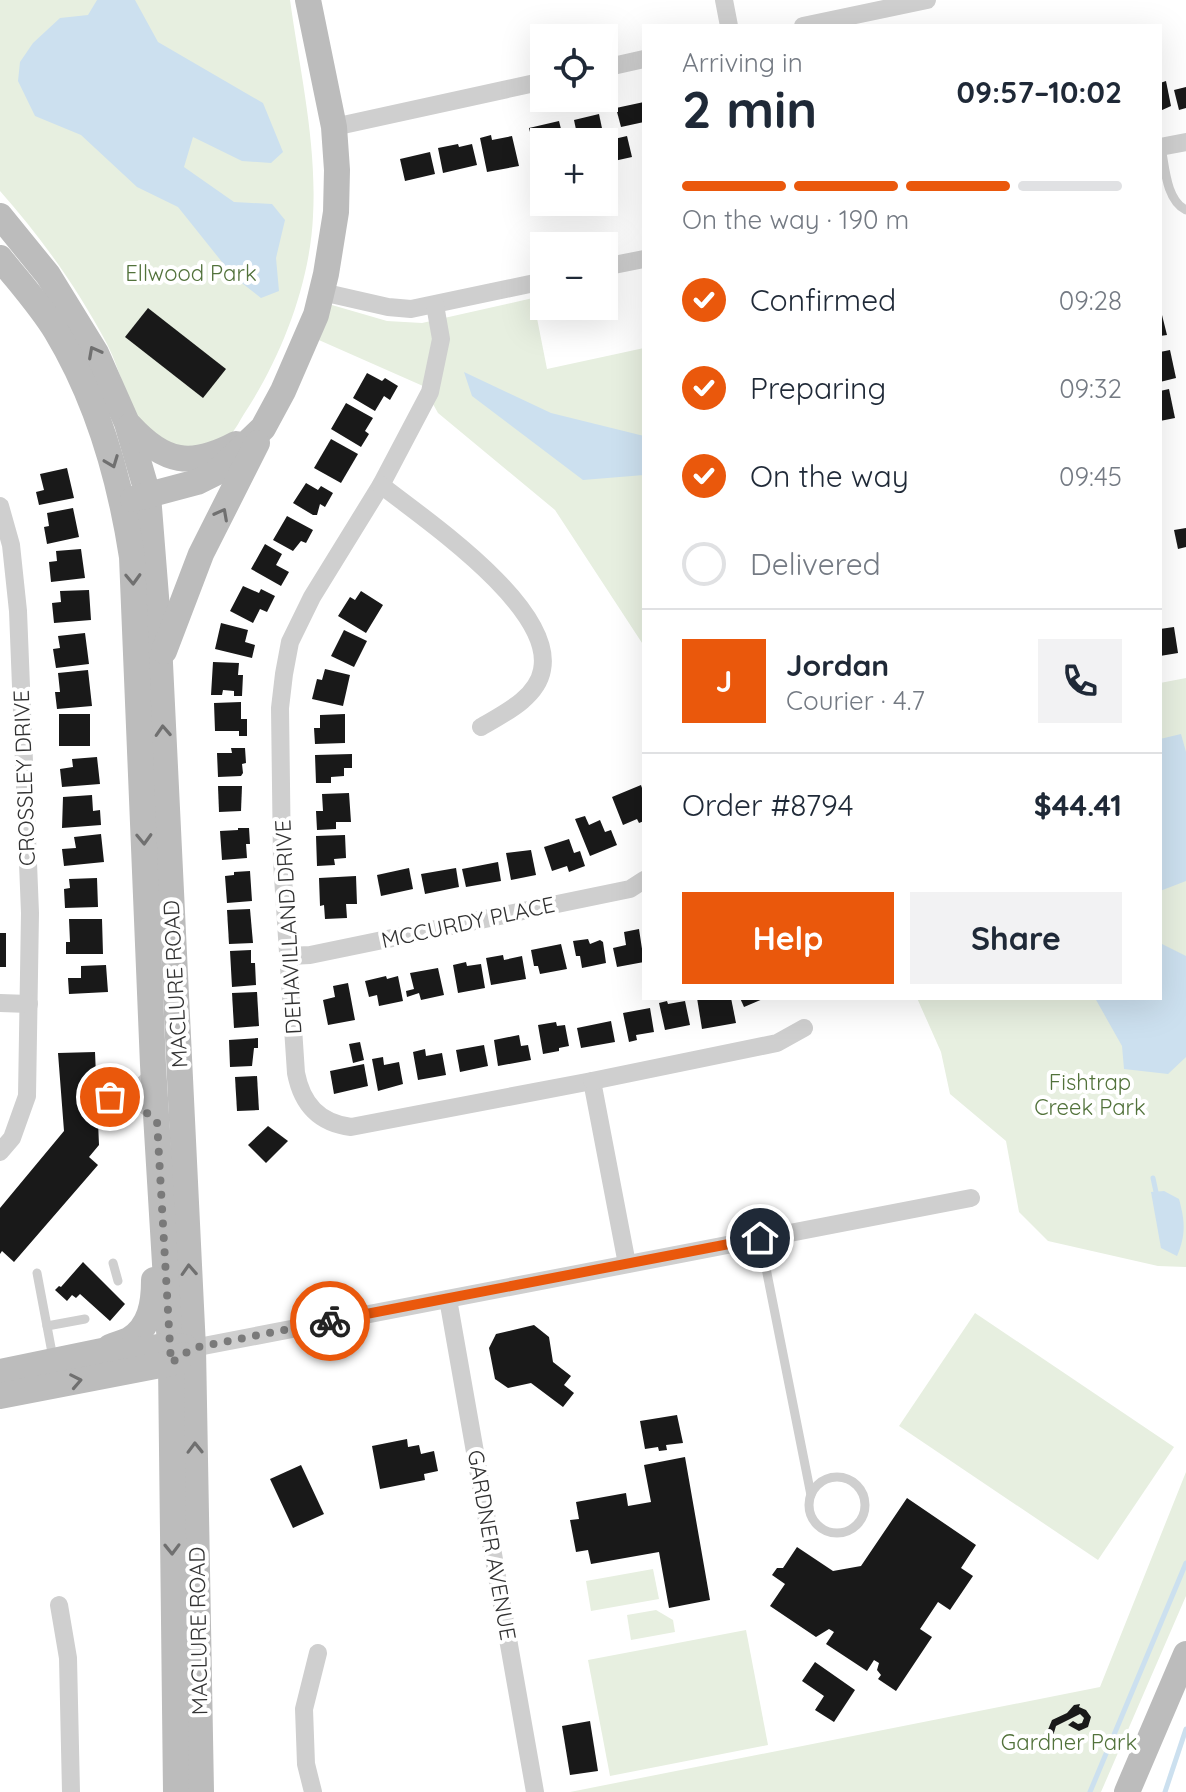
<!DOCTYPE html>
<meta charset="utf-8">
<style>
body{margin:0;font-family:Quicksand,sans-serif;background:#f2f2f3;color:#1f2937;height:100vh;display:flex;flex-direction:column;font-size:30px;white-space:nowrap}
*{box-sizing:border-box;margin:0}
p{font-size:26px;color:#747a83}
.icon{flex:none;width:44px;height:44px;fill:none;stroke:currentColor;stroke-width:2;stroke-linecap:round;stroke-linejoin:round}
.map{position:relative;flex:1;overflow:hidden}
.drawer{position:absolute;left:642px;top:24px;width:520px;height:976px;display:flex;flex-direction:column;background:#fff;border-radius:0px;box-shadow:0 8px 32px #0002}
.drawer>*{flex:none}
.tools{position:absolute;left:530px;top:24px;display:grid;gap:16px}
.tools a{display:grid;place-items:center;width:88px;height:88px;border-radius:0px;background:#fff;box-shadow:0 8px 32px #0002;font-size:40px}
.pin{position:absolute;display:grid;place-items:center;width:68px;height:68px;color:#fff;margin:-34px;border:4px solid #fff;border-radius:50%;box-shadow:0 2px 8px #0007}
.courier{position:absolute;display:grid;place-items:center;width:80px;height:80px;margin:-40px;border:6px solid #ea580c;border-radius:50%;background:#fff;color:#222;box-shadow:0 2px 10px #0007}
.overview em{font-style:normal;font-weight:700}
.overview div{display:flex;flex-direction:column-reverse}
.overview{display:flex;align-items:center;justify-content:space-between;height:136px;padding:0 40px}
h1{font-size:52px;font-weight:700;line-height:60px}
.bar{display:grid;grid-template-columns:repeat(4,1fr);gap:12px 8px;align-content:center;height:96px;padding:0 40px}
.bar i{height:10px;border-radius:6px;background:#e0e1e3}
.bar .current{background:#ea580c}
.bar p{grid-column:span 4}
.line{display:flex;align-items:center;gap:20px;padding:0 40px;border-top:2px solid #e0e1e3}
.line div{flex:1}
.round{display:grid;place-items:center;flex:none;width:84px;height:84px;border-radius:0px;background:#f2f2f3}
ol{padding:0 40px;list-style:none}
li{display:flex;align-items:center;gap:24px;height:88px}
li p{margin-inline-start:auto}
li .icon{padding:8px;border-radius:50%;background:#ea580c;color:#fff;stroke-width:4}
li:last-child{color:#747a83}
li i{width:44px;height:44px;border:4px solid #e0e1e3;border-radius:50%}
.button{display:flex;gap:16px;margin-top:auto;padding:16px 40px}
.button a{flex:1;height:92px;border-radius:0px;background:#ea580c;color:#fff;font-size:32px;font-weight:700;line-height:92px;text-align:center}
.button a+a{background:#f2f2f3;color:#1f2937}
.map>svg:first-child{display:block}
.green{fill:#e7efe0}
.water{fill:#cce0ef}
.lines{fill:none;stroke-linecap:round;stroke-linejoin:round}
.stream{stroke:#cce0ef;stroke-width:5}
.building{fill:#191919}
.lane{stroke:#cfcfcf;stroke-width:9}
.street{stroke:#cfcfcf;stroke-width:18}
.secondary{stroke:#bcbcbc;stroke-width:26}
.oneway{stroke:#707070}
.done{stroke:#7a7a7a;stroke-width:8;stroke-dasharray:0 14.4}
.route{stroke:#ea580c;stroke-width:10}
.labels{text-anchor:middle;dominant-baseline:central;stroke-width:8;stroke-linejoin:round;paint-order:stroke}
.park-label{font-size:22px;fill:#52723b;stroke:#fff}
.street-label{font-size:22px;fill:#323232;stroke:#fff}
</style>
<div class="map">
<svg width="1186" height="1792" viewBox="0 0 1186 1792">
<rect width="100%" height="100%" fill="#fff"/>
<g class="green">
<path d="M0,0H290C300,72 317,143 313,216C310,284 281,358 244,414C240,420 236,429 231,434C219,446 202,448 186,447C177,447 165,445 158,439C129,418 123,375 107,344C78,289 41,237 0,191Z"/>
<path d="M533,298L547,369L644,348V646L555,510L438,413L423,386L312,337L325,303L387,321L422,323Z"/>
<path d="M1186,678V1267L1158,1266L1048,1241L1019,1212L1006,1141L950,1094L941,1052L917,998H1160V683Z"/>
<path d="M975,1313L1174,1447L1098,1560L899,1426Z"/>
<path d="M1186,1472V1596L1101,1792H570L1100,1687Z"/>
<path d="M653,1569L659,1599L591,1611L586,1581Z"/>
<path d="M656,1610L673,1620L675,1632L631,1640L627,1615Z"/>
<path d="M746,1630L768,1745L610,1776L588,1660Z"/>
</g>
<g class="water">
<path d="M97,0H135L158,42L263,103L283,152L271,163L242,161L193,137L184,167L234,202L272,204L285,220L276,258L279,291L261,298L234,277L178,207L137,187L81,135L35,116L18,81L20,62L33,43L60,18L88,15Z"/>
<path d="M464,372L551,413L644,436V475L583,480L472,396Z"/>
<path d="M1181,734L1186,752V881L1160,891V739Z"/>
<path d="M1160,943L1186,956V1057L1168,1074L1124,1069L1122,1046L1095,998H1160Z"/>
<path d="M1164,1191L1179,1199C1185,1221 1186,1235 1177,1256L1161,1248L1151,1192Z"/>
</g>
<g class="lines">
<g class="stream">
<path d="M1153,1178L1156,1192"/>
<path d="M1090,1792L1186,1563"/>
<path d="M1165,1792L1186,1729"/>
</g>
</g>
<g class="building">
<path d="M1166,81L1171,106L1160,111V83Z"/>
<path d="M1186,87V108L1179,110L1174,90Z"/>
<path d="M644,102V122L621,127L616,108Z"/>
<path d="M599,114L603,133L578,139L574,120Z"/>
<path d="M559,121L564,141L544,142V146L534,148L529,128Z"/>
<path d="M491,135L492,140L512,136L519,166L487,172L480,138Z"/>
<path d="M627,136L632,157L614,161L610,140Z"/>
<path d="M458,144L459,147L472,144L477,165L443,173L438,148Z"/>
<path d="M430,152L435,174L405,181L400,159Z"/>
<path d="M1160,307L1167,335L1160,336Z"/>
<path d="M148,308L226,369L203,398L125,337Z"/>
<path d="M1170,350L1176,378L1160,382V352Z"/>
<path d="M367,373L382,381L385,378L398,386L390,400L384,396L375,411L353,398Z"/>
<path d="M1169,389L1175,418L1160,421V391Z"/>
<path d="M346,403L373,418L365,431L369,434L361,447L331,429Z"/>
<path d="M331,439L358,454L341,483L314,468Z"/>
<path d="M67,468L74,498L39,505L36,492L44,490L40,474Z"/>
<path d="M306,483L318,490L321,486L333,493L325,507L320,504L317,515H313L293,503Z"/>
<path d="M73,508L79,537L47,544L44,527L49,526L47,513Z"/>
<path d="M287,516L313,530L306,543L301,541L293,551L273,540Z"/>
<path d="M1186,528V547L1178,549L1174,530Z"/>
<path d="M265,544L282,554L276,565L289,572L281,586L251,569Z"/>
<path d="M81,549L85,578L51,582L49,562L57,561L56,551Z"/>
<path d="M243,586L259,593L261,589L275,596L267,612L260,609L253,623L230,611Z"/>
<path d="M89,590L91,620L54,623L52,603L61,602L60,591Z"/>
<path d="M361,591L383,605L366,633L338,616L350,597L355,600Z"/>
<path d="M221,623L248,630L245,642L255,645L252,658L215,649Z"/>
<path d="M1174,627L1178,653L1160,656V629Z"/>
<path d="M344,630L367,641L354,667L331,656Z"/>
<path d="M85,633L89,664L56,668L53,649L60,648L58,636Z"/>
<path d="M213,662L239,663L238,675H243L242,696H234V691L223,690L222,695H211Z"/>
<path d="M325,669L350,675L343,706L312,699L317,679L322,680Z"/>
<path d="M88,670L92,706L57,709L55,692H60L58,673Z"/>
<path d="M241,702V719H247V736H239V731H215L214,703Z"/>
<rect x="59" y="714" width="31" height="32"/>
<path d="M345,714V743L315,744L314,728H320V715Z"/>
<path d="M231,748H245L246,763L242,764L243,773L241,776L218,777L217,753H232Z"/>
<path d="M352,754V768H344V776L331,777V783H316L315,755Z"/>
<path d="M97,757L100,784L62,787L60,769L73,767L72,759Z"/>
<path d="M641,785L644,794V821L639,823L637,819L623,825L612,797Z"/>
<path d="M218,786H242L241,811L219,812Z"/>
<path d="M349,793L351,822H336V829L317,830L316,811H323L322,794Z"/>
<path d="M92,795L93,811L100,810L101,825L62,828L63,797Z"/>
<path d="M585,816L589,825L600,820L605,832L611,830L617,845L590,856L575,819Z"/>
<path d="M238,828H249L250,844H246L247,858L222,860L220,831L238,830Z"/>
<path d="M101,834L104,862L64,866L62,849L76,848L74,837Z"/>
<path d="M345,835L346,858L334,859L335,865L317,866L316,836Z"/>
<path d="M569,839L574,853L580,851L585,866L569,872L567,866L552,871L544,847Z"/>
<path d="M531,850L536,875L511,880L506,853Z"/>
<path d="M498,862L501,881L466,887L462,869Z"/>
<path d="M409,868L413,889L381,896L377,875Z"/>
<path d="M456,868L459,887L425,894L421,874Z"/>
<path d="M250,871L252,901L227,903L225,876L234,875V872Z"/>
<path d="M356,876L357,904H346L347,918L325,919L324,905L320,906L319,878Z"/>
<path d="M97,878L98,907L65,908L64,889L70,888L69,879Z"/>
<path d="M250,909L253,943L229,944L227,910Z"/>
<path d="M69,919H102L103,954H66V942H70Z"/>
<path d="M639,929L644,962L617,967L613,948L626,945L624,932Z"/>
<rect x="0" y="933" width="6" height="34"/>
<path d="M588,939L590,944L600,940L603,942L606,963L582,968L580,956H576L573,941Z"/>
<path d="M561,944L567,969L540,974L538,966H534L531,950Z"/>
<path d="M251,950V963H255L256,985L232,987L230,951Z"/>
<path d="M503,955L504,960L522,956L526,979L491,985L486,958Z"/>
<path d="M466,962L467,966L481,964L485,988L458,993L453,965Z"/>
<path d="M106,965L108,992L69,994L68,978H81V966Z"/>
<path d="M438,968L444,995L421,1000L419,993L407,997L406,991L414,989L410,973Z"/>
<path d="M386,976L387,979L398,976L403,1001L379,1006L377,995L369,997L365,981Z"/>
<path d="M348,983L355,1020L328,1025L323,1000L335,997L333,986Z"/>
<path d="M257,992L259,1026L234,1028L232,993Z"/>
<path d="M697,998H731L736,1023L702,1029Z"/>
<path d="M740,998H765L744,1007Z"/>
<path d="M667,1001L668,1004L685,1001L690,1025L665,1030L659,1003Z"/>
<path d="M650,1008L654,1032L636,1035L637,1040L629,1042L623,1013Z"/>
<path d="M611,1021L615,1042L581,1048L577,1028Z"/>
<path d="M556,1022L557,1026L565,1025L569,1046L559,1048V1051L543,1054L538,1025Z"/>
<path d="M519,1035L521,1046L528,1045L531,1060L498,1066L494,1040Z"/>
<path d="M258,1038V1048H254L252,1066L230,1067L229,1040Z"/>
<path d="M360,1042L364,1060L353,1063L349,1044Z"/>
<path d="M484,1045L488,1066L460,1072L456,1050Z"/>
<path d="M425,1049L426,1056L442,1053L446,1075L418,1080L413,1052Z"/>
<path d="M95,1052L99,1145L89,1157L98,1165L14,1262L2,1251L0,1254V1208L64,1131L58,1053Z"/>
<path d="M383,1057L384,1065L399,1062L403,1084L378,1091L372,1059Z"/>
<path d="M364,1064L368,1086L334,1094L330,1071Z"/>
<path d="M257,1076L259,1110L237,1111L235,1077Z"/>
<path d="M268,1126L288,1141L266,1163L248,1145Z"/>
<path d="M83,1262L125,1304L110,1321L80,1294L76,1298L72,1295L67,1301L55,1290L59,1286L61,1287Z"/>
<path d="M534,1325L549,1337L553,1362L571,1376L564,1385L574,1393L563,1407L531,1383L508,1388L495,1379L489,1348L496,1334Z"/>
<path d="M677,1415L683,1443L666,1445L667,1450L659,1451L658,1447L645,1449L640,1421Z"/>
<path d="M407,1439L408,1447L419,1445L421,1454L434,1451L438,1471L424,1474L425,1480L380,1489L372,1446Z"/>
<path d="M685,1457L710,1600L669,1608L659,1552L591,1564L588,1550L576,1552L570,1520L579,1519L576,1502L626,1493L628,1506L651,1502L644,1465Z"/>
<path d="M301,1465L324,1514L293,1528L270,1479Z"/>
<path d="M907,1498L976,1545L961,1568L973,1576L950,1610L938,1602L920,1629L932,1637L896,1691L878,1679L881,1675L877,1670L879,1663L874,1660L867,1671L826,1644L834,1632L829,1629L816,1637L770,1606L785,1584L772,1575L777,1568H783L797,1547L833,1571L861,1566Z"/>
<path d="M815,1662L855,1690L834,1722L815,1710L824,1696L802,1681Z"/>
<path d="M1080,1704L1079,1707L1086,1710L1091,1717L1088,1727L1079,1731L1068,1725L1073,1721L1078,1724L1082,1723L1084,1718L1080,1714L1056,1726L1053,1736L1041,1743L1035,1739L1047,1732L1052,1720L1067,1713L1074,1705Z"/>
<path d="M590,1721L598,1771L570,1775L562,1726Z"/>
</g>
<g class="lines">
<g class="lane">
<path d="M1161,147C1165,167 1166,200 1186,210"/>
<path d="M125,1096L151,1115"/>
<path d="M110,1097L125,1096L147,1075"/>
<path d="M760,1238L811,1495"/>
<path d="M113,1263L118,1281"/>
<path d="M37,1273L53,1358"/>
<path d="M47,1326L85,1319"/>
<circle cx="837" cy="1505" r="28"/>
</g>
<g class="street">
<path d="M724,0L729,26"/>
<path d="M803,26L927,0"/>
<path d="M604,68L644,59"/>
<path d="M334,127L544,81"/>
<path d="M1160,147L1186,142"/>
<path d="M604,267L644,259"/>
<path d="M322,292L388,307L411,309L544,281"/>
<path d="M435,305L441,339L430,392L381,485L312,597L290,642L284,674L280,708L282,862L296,1073C302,1104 319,1123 351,1127L592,1081L627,1264"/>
<path d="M381,485C424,519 555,607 542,670C537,698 503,714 481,727"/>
<path d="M0,506L11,545L18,611L30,913L27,1096L12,1138L0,1152"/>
<path d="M289,956L310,955L630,889L644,880"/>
<path d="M0,1003L29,1004"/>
<path d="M592,1081L777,1043L804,1028"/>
<path d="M448,1299L535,1792"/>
<path d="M193,1348L971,1198"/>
<path d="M59,1605L68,1658L71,1792"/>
<path d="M313,1792L306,1764L304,1709L318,1653"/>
</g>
<g class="secondary">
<path d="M0,216L48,275L96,353L127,423L148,495L158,622L193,1348L201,1792"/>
<path d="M0,258C19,282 40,305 56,331C97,399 120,479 132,557L153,1065L171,1363L176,1792"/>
<path d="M130,426C164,463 191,468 236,444"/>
<path d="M133,499L197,482L217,472L263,428L283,391L316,315L326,274L336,212L337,170L334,127L308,0"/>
<path d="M164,651L201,554L257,443"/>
<path d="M110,1347C117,1344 123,1343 129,1340C151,1327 154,1302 154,1280"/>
<path d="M0,1372L102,1351C130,1355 157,1343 185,1347"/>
<path d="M0,1396L171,1363L183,1355"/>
<path d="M1127,1792L1186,1654"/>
</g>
</g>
<defs><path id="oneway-chevron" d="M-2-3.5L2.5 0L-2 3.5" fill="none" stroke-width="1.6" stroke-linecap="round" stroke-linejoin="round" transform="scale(2)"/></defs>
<g class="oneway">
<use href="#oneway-chevron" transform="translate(94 352) rotate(-118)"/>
<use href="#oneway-chevron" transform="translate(112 462) rotate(69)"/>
<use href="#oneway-chevron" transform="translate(222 514) rotate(-62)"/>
<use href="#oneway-chevron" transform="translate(133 579) rotate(88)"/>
<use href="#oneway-chevron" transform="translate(163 731) rotate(-93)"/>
<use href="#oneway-chevron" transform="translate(144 839) rotate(88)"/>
<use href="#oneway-chevron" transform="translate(189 1270) rotate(-93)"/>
<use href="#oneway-chevron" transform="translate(76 1381) rotate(-11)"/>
<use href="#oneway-chevron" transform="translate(195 1448) rotate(-91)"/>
<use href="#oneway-chevron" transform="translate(172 1549) rotate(89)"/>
</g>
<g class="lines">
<path class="done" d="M110,1097L125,1096L157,1121L171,1363L193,1348L330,1321"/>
<path class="route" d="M330,1321L760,1238"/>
</g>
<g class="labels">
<g class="park-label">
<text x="191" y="273">Ellwood Park</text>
<text x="1090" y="1082">Fishtrap<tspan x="1090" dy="25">Creek Park</tspan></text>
<text x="1069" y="1742">Gardner Park</text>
</g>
<g class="street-label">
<text transform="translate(24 778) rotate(-92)">CROSSLEY DRIVE</text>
<text transform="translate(468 922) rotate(-12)">MCCURDY PLACE</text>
<text transform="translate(288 927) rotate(-93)">DEHAVILLAND DRIVE</text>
<text transform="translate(175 984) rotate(-93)">MACLURE ROAD</text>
<text transform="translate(492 1545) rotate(80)">GARDNER AVENUE</text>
<text transform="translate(198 1631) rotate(-91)">MACLURE ROAD</text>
</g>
</g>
</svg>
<div class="tools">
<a><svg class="icon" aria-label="locate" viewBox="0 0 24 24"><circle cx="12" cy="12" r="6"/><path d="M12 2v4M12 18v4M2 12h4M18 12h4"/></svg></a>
<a>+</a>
<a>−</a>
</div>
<div class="pin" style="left:110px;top:1097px;background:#ea580c"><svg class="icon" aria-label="bag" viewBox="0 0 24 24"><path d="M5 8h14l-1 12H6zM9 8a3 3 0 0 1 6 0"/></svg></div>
<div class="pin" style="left:760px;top:1238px;background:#1f2937"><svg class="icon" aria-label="home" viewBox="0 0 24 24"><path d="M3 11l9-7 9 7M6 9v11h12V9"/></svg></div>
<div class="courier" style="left:330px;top:1321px"><svg class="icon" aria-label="bike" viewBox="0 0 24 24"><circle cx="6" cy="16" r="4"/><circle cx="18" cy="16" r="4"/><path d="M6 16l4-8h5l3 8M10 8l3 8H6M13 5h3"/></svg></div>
<section class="drawer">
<div class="overview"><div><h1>2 min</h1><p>Arriving in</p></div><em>09:57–10:02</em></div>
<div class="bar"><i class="current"></i><i class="current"></i><i class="current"></i><i></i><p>On the way · 190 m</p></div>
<ol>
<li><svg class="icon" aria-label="check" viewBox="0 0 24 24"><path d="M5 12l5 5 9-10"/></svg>Confirmed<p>09:28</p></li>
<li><svg class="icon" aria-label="check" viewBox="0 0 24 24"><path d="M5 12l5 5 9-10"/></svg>Preparing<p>09:32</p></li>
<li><svg class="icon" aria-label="check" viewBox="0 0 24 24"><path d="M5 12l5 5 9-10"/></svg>On the way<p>09:45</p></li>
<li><i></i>Delivered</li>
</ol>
<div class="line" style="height:144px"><b class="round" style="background:#ea580c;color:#fff">J</b><div><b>Jordan</b><p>Courier · 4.7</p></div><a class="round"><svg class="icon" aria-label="phone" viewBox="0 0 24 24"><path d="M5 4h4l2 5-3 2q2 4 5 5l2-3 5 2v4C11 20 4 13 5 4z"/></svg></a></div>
<div class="line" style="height:104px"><div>Order #8794</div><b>$44.41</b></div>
<div class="button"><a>Help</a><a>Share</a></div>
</section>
</div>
